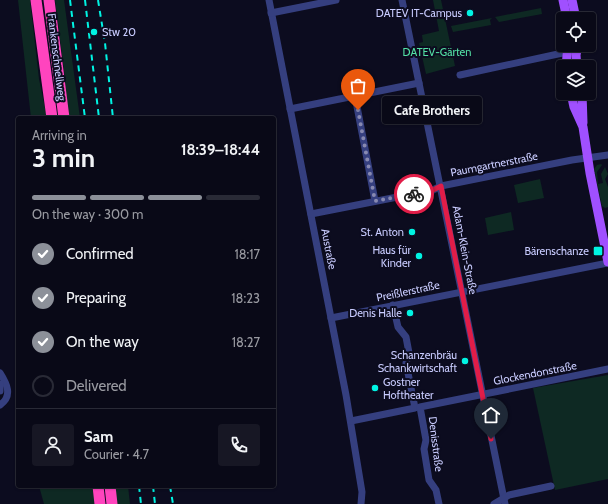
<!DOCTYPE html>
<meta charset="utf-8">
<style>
body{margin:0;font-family:Cabin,sans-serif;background:#171724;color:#f1f3f6;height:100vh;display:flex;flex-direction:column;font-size:15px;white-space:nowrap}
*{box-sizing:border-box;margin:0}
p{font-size:13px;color:#999aa1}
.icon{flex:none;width:22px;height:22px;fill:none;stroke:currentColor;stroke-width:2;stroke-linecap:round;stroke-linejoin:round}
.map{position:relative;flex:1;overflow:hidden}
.panel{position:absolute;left:16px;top:116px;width:260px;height:372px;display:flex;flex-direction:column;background:#090917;border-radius:4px;box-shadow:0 1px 3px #0004,0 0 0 1px #292a36}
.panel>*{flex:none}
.fabs{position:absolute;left:556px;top:12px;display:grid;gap:8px}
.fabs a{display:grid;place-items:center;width:40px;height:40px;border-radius:4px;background:#090917;box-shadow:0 1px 3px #0004,0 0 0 1px #292a36;font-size:20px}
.pin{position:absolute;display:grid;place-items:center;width:34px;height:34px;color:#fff;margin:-41px -17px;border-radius:50% 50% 50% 0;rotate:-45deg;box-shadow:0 0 4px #0007}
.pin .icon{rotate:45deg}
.courier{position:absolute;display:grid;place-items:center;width:40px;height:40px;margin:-20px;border:3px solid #e11d48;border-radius:50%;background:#fff;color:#222;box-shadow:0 1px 5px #0007}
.bubble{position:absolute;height:28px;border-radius:4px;background:#090917;box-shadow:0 1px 3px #0004,0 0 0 1px #292a36;font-size:13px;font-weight:700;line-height:28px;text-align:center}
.head em{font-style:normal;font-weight:700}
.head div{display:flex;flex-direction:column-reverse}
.head{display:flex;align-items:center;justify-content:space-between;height:68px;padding:0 16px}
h1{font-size:26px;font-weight:700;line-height:30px}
.bar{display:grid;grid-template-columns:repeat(4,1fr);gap:6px 4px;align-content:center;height:48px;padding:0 16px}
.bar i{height:5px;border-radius:3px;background:#292a36}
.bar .current{background:#8c9099}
.bar p{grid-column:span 4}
.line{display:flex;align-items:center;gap:10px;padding:0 16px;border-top:1px solid #292a36}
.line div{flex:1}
.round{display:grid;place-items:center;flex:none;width:42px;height:42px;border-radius:4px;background:#171724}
ol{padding:0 16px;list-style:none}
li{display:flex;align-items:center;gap:12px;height:44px}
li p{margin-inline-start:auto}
li .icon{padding:4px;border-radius:50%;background:#8c9099;color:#fff;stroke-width:4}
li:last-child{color:#999aa1}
li i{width:22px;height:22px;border:2px solid #292a36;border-radius:50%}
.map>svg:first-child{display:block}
.green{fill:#0e2923}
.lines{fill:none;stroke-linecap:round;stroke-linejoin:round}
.minor{stroke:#353f7f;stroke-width:7}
.major{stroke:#a050ff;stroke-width:9}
.highway{stroke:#ff44be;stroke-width:11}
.rail{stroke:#00f4e3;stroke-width:2;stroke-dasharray:6 5;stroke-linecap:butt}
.done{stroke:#8789b1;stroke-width:4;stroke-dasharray:0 7.2}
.route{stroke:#e11d48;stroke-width:5}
.poi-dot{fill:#00f4e3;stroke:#0c0c1f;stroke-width:1.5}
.labels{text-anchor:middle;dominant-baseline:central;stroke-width:4;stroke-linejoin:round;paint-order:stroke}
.poi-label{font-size:11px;fill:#c9ccff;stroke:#0c0c1f;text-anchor:end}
.park-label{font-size:11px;fill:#53e1a5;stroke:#0c0c1f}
.street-label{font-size:11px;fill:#c9ccff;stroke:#0c0c1f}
</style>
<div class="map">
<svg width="608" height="504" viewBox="0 0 608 504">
<rect width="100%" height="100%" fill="#0c0c1f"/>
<g class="green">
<path d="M18,0H30L39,79L47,118H31Z"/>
<path d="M55,0H64L80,118H67L65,78Z"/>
<path d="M433,0H441L455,66L426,74L419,43L423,42L422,35L439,31Z"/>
<path d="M541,8L542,14L499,22L495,17Z"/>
<path d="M492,18L490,20L491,25L453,32L451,26Z"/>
<path d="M601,164L602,165L597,172L598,184L603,183L601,174L605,167L608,174L605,179L608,187V207L605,208L602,206L594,169L597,165Z"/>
<path d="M540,179L544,198L518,203L514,185Z"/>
<path d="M511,212L514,230L488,235L485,218Z"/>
<path d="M608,375V479L555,490L533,388Z"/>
<path d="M39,486H93L95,504H44Z"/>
<path d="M113,486H128L130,504H116Z"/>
</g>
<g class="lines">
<g class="minor">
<path d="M269,0L346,395L362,492L361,504"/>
<path d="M402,0L505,504"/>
<path d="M271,13L336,0"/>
<path d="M460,75L572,51"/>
<path d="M355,96L375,201"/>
<path d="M290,109L419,83"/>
<path d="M311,214L433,190L441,186L572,160L608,155"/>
<path d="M331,318L608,263"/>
<path d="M0,373C7,384 13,396 0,405"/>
<path d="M0,384V391"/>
<path d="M351,421L415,408L406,363L409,353L406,337L398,327L393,305"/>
<path d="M439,504L436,490L429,480L424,449L426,440L420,407L608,369"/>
<path d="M494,504L509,495L551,486"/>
</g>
<g class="major">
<path d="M563,0L567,19"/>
<path d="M572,0L576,19"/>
<path d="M566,67L568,45"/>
<path d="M577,67L576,55L578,45"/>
<path d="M571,93L574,107L583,127L590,173L608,262"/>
<path d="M582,93L583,123"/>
</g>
<g class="highway">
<path d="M36,0L52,118"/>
<path d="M49,0L64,118"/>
<path d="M98,486L100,504"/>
<path d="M110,486L112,504"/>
</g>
<g class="rail">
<path d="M70,0L85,118"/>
<path d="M85,0L99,118"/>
<path d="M98,0L105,43L113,118"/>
<path d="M139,486L141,504"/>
<path d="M153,486L155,504"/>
<path d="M170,486L173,504"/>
</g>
</g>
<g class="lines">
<path class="done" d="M358,110L375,201L414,194"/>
<path class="route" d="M414,194L433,190L441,186L491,439"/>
</g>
<g class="poi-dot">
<circle cx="470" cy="13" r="4"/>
<circle cx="94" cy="32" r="4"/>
<circle cx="412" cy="232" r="4"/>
<rect x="593" y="246" width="10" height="10" rx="2"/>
<circle cx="419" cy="256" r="4"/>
<circle cx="410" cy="313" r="4"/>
<circle cx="465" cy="361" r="4"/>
<circle cx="375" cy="388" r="4"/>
</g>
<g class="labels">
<g class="poi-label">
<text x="462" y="13">DATEV IT-Campus</text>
<text x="102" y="32" text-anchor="start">Stw 20</text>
<text x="404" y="232">St. Anton</text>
<text x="411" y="250">Haus für<tspan x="411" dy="13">Kinder</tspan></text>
<text x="589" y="251">Bärenschanze</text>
<text x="402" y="313">Denis Halle</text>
<text x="457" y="355">Schanzenbräu<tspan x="457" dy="13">Schankwirtschaft</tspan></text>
<text x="383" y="382" text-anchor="start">Gostner<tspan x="383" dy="13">Hoftheater</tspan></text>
</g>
<g class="park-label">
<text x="437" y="52">DATEV-Gärten</text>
</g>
<g class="street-label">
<text transform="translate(57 57) rotate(83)">Frankenschnellweg</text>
<text transform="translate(494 164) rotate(-11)">Paumgartnerstraße</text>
<text transform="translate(329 249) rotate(79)">Austraße</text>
<text transform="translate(465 250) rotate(79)">Adam-Klein-Straße</text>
<text transform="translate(408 291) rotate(-12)">Preißlerstraße</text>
<text transform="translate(535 373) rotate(-11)">Glockendonstraße</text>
<text transform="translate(436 444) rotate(83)">Denisstraße</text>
</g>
</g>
</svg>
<div class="fabs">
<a><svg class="icon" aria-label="locate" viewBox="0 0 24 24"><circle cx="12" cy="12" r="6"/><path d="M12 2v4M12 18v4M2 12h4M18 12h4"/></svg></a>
<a><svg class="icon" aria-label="layers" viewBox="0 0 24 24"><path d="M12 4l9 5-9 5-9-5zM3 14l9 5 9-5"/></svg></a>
</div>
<div class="pin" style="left:358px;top:110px;background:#ea580c"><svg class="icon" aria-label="bag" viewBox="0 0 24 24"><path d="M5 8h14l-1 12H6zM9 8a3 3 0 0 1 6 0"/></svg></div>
<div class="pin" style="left:491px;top:439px;background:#1f2937"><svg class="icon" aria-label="home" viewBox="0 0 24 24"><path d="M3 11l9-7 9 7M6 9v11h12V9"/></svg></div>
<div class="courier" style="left:414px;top:194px"><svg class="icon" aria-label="bike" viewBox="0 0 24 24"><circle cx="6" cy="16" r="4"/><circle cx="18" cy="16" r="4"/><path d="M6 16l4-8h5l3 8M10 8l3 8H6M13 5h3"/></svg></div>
<div class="bubble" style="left:382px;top:96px;width:100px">Cafe Brothers</div>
<section class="panel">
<div class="head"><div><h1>3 min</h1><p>Arriving in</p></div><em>18:39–18:44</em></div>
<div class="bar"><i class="current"></i><i class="current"></i><i class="current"></i><i></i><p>On the way · 300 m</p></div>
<ol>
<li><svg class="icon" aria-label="check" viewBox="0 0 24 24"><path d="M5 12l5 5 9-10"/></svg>Confirmed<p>18:17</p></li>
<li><svg class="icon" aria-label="check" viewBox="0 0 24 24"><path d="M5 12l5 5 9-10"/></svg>Preparing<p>18:23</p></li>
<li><svg class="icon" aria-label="check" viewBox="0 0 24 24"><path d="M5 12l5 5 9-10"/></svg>On the way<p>18:27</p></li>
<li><i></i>Delivered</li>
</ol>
<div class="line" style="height:72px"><a class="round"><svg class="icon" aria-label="person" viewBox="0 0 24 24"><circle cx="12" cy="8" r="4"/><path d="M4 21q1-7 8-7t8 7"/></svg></a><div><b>Sam</b><p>Courier · 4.7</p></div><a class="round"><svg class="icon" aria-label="phone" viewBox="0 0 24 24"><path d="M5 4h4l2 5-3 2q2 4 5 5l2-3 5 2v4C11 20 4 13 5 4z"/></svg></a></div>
</section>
</div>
